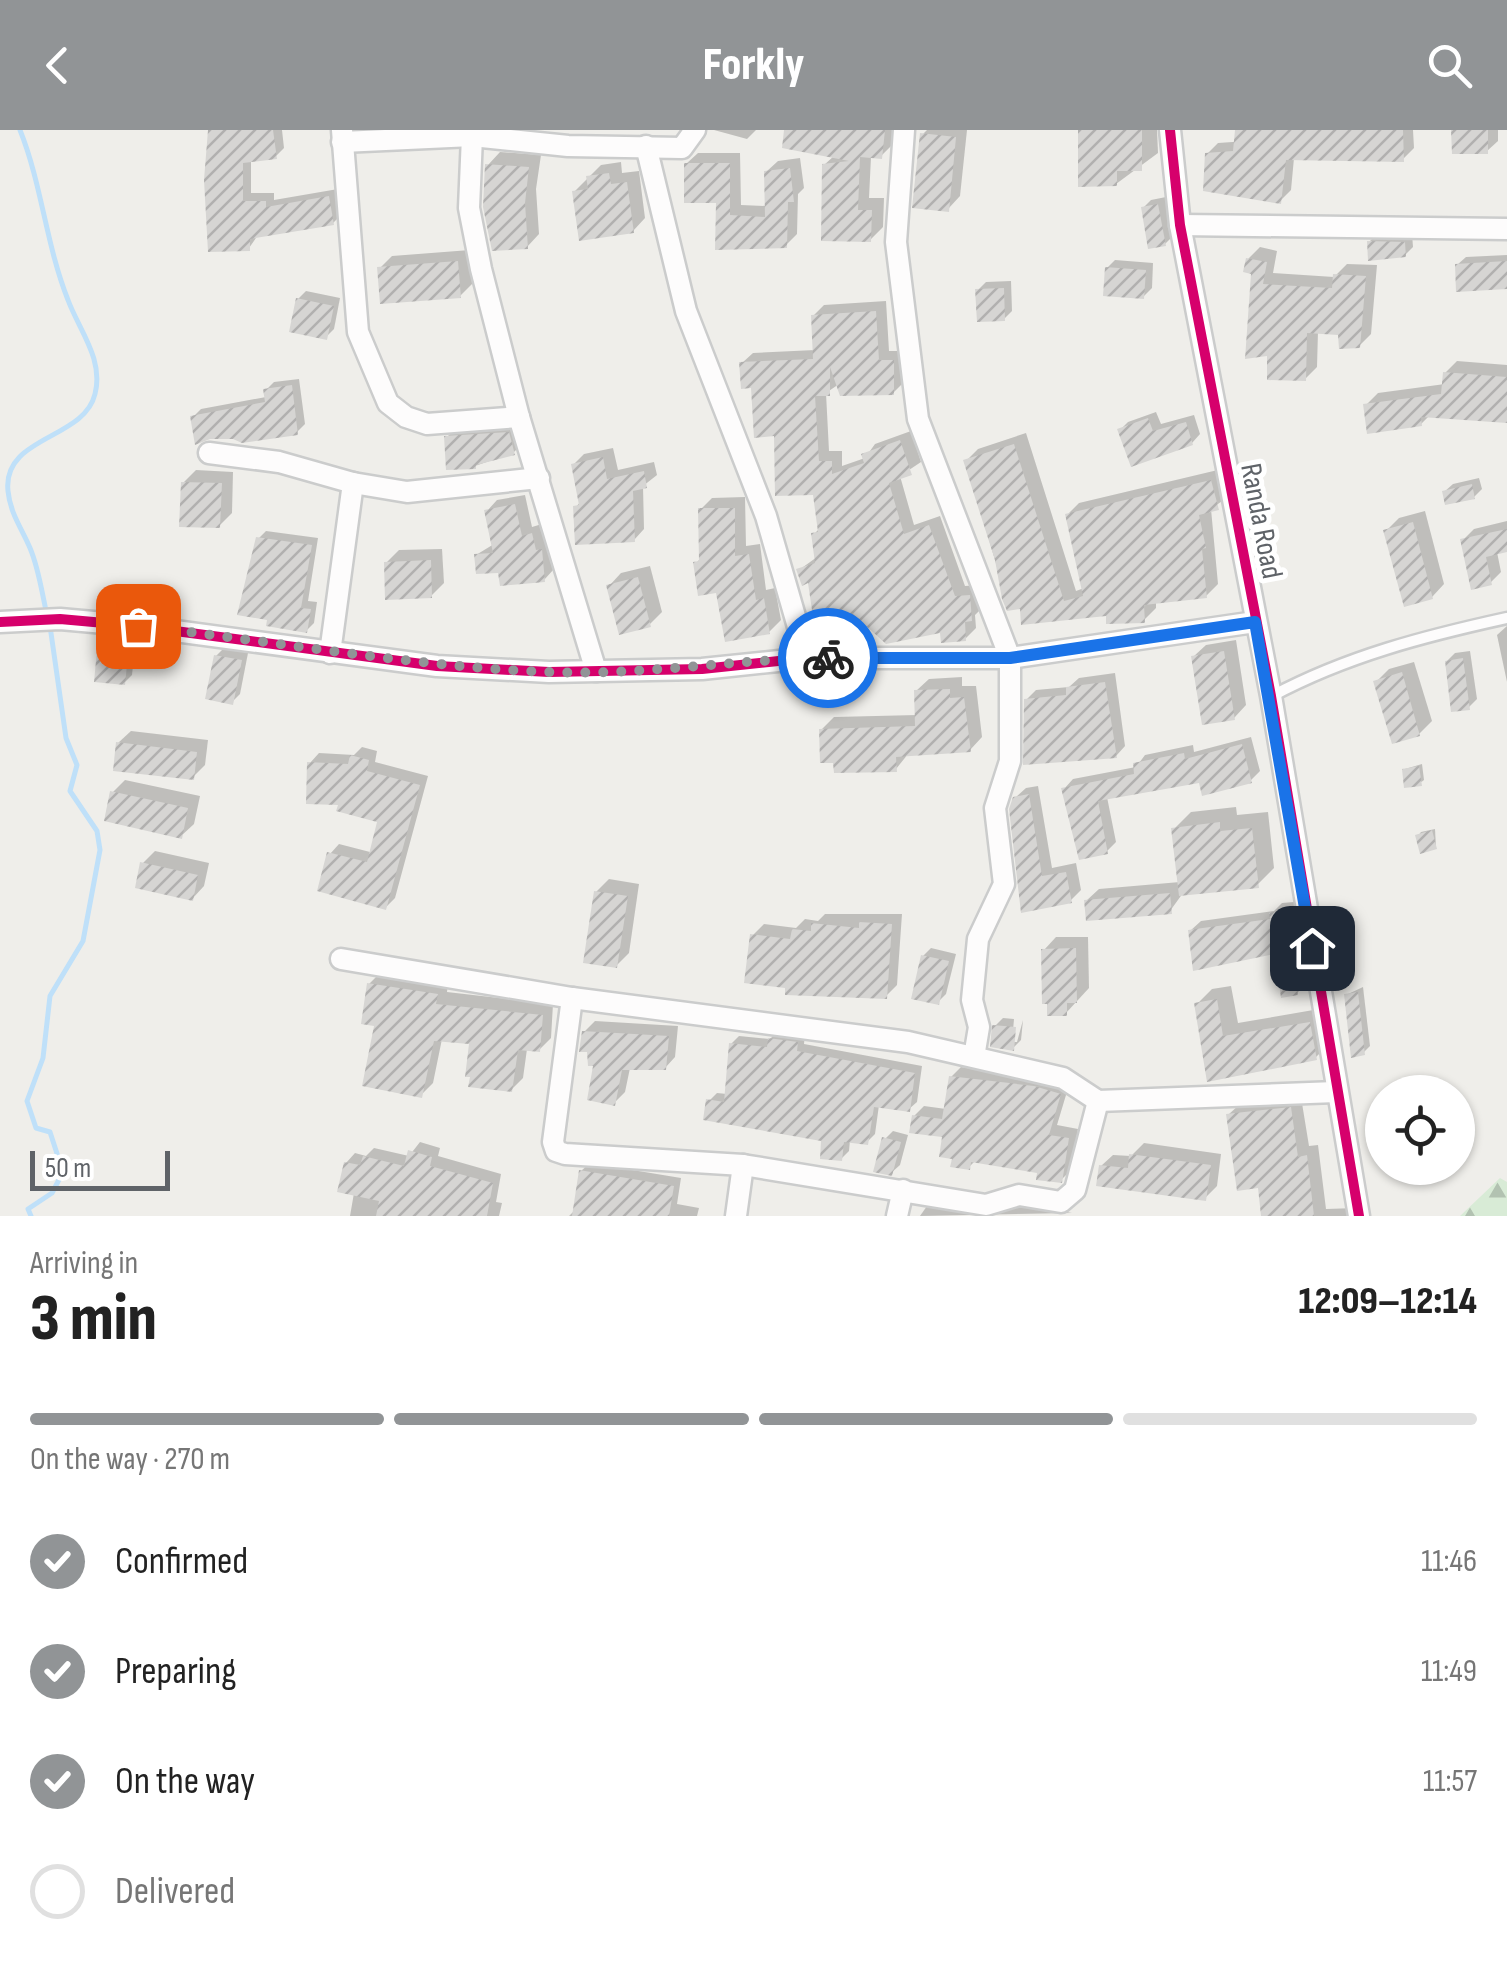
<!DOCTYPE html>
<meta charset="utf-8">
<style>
body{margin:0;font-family:"Sofia Sans Condensed",sans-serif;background:#f2f2f2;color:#222;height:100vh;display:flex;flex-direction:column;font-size:38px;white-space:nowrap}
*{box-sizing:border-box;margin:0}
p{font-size:32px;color:#767676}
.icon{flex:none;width:55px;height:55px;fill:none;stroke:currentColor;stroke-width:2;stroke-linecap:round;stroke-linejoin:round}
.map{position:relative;height:1086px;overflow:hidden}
.details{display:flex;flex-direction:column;background:#fff;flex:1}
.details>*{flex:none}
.buttons{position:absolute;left:1365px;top:945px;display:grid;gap:20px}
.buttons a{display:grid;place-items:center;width:110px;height:110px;border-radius:50%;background:#fff;box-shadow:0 2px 8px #0004;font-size:50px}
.scale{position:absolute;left:30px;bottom:25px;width:140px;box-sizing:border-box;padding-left:10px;border:5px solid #5f6368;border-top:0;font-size:28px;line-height:35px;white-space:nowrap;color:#5f6368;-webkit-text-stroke:8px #fff;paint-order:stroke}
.pin{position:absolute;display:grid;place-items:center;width:85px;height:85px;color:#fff;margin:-42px;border-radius:20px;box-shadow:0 5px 15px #0006}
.courier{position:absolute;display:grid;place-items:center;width:100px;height:100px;margin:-50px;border:8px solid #1a73e8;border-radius:50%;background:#fff;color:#222;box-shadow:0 2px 12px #0007}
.headline em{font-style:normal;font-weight:800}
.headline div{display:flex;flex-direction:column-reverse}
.headline{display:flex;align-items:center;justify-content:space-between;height:170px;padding:0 30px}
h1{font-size:65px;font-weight:800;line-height:75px}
.bar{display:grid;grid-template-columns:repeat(4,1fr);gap:15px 10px;align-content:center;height:120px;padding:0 30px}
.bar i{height:12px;border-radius:8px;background:#e0e0e0}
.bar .active{background:#919496}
.bar p{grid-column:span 4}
ol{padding:0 30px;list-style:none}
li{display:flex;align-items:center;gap:30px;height:110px}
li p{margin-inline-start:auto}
li .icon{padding:10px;border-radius:50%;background:#919496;color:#fff;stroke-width:4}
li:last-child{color:#767676}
li i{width:55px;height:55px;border:5px solid #e0e0e0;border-radius:50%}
header{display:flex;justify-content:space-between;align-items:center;height:130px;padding:0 30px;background:#919496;color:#fff;font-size:45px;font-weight:800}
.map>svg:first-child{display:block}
.forest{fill:url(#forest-firs)}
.shadow{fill:#0003}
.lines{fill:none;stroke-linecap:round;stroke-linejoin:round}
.stream{stroke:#bfe0f9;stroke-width:5}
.building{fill:url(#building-hatch)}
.lane-casing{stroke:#cbcccc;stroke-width:15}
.street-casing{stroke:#cbcccc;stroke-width:25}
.lane{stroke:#fdfcfc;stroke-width:10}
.street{stroke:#fdfcfc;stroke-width:20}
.cycleway-casing{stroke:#fff;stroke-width:16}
.cycleway{stroke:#d6006c;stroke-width:10}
.done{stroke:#919496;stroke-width:10;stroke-dasharray:0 18}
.route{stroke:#1a73e8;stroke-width:12}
.labels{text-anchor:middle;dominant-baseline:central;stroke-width:10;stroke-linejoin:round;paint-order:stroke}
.street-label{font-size:30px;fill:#5f6368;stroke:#fff}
</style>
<header><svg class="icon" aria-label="back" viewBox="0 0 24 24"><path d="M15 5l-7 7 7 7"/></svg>Forkly<svg class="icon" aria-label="search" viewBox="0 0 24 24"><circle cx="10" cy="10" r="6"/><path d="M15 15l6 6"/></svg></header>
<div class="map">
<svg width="1507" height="1086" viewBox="0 0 1507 1086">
<defs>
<pattern id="forest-firs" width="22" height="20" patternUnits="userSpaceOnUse" patternTransform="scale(2.5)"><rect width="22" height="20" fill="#d8ebd6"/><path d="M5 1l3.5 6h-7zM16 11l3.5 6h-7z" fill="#b2c2b1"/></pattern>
<pattern id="building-hatch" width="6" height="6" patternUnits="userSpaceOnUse" patternTransform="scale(2.5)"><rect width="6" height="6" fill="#d6d5d3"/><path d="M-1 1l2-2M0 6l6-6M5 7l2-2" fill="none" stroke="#b1b0af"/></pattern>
</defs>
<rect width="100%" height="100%" fill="#efeeea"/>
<path class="forest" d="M1500,1048L1507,1052V1086H1460Z"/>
<g class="shadow">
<path d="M210,0H282L284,18L275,27L251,30V63H274V70L338,59L342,84L333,93L258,105L249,118Z"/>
<path d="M714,0H756L747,9Z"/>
<path d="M786,0H895L894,13L881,26L871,27L869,68H884L883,97L870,110L824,35L834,26Z"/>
<path d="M927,0H967L960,66L948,79L922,5Z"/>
<path d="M1081,0H1157L1158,23L1116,54Z"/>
<path d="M1290,0H1413L1414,18L1403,29L1294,28L1291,60L1280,71L1207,24L1218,13L1290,8Z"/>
<path d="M1453,0H1498V11L1487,21Z"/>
<path d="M500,22L541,25L536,59L539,104L527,117L488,35Z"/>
<path d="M698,23H740L741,75L767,76L766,42L778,31L800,28L804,58L798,64L797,104L786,115L717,117L718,71L686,34Z"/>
<path d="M621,32L622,43L639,41L645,88L633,101L574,62L601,35Z"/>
<path d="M1166,67L1173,106L1165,114L1143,78L1151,70Z"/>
<path d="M1377,104H1412L1413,117L1405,125L1369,112Z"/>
<path d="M1260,117L1277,121L1273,143L1334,147L1347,134L1377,135L1371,204L1359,216L1341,202L1318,201L1317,237L1305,249L1270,223L1248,129Z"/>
<path d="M470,120L473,153L460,166L380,138L392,126Z"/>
<path d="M1507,125V157L1457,135L1466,127Z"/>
<path d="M1115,130L1153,133L1152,158L1144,166L1107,138Z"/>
<path d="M1011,151L1012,181L1004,189L978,160L986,152Z"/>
<path d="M306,161L340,168L334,199L326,207L298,169Z"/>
<path d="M886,171L889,221H904V252L893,263L839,254L826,263L829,321H842V336L865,328L875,314L911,301L921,332L900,346L914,395L940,386L965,456L980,455L982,478L975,485L976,498L965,509L942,500L867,494L854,507L799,440L817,427L814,404L820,398L815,362L776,304L742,233L753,223L815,220L813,186L824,175Z"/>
<path d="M1457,231L1507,235V290L1430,285L1421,294L1366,275L1378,263L1445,254V243Z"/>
<path d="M299,249L305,294L297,302L193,287L201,279L266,267V260L274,252Z"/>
<path d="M1156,282L1161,294L1194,285L1200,304L1192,313L1120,300L1128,292Z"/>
<path d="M516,295L521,315L513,323L475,336L447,307L455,299Z"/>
<path d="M1026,303L1076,461L1084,458L1067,385L1079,373L1222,339L1229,366L1211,379L1218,454L1206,466L1156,471V478L1144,490L1108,483L1009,478L966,331L978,319Z"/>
<path d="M613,318L618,340L654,332L657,345L643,356L644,399L634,410L576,377L581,371L574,334L584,324Z"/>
<path d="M196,340L233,342L232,383L219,396L183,353Z"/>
<path d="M1479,348L1482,359L1474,367L1444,362L1453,354Z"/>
<path d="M525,365L532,397L542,394L552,410L554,439L544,450L501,440L476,425L494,414L487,381L497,370Z"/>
<path d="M745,367L746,416L760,414L766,460L775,458L781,490L769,502L696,433L702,427L701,379L712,368Z"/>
<path d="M1425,381L1444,454L1432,467L1386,401L1399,388Z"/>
<path d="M1507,391V420L1497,422L1501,442L1490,453L1463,410L1474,399Z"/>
<path d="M266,401L318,408L308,471L317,472L314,493L306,501L259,408Z"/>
<path d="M442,419L444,453L431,466L386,433L399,420Z"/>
<path d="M650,436L662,482L650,494L609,456L621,443Z"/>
<path d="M1507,496V552L1497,505Z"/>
<path d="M109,503L136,506L132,545L124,553L101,511Z"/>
<path d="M1236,510L1246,575L1234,588L1193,527L1206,515Z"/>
<path d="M224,518L248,523L240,564L232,572L216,526Z"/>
<path d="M1470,521L1477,569L1469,577L1447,531L1455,523Z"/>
<path d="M1414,532L1432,591L1419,604L1376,552L1389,539Z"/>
<path d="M1115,543L1125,616L1116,626L1026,570L1036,560L1069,557L1079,548Z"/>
<path d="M962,547V556H976L982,607L970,620L908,624L896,639L821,600L834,587L917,585L916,561L929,549Z"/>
<path d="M131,601L208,610L205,635L193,647L118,613Z"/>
<path d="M1251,607L1260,641L1251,650H1200L1107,667L1116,712L1107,721L1064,659L1073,649L1136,637L1145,625L1193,615L1194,622Z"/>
<path d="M362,617L377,621L375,632L428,646L395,768L386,777L330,724L339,714L370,722L381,690L341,673L310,633L319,623L354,625Z"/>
<path d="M1422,634L1424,650L1420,653L1405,639Z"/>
<path d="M125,650L200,666L194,694L181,706L113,662Z"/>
<path d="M1038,656L1052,738L1076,733L1081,760L1071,770L1023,780L1015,668L1026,658Z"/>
<path d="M1236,677L1237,685L1268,682L1274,738L1257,755L1183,763L1170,781L1086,771L1099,759L1180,752L1174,699L1191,682Z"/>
<path d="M1435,699L1436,717L1418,706L1421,702Z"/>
<path d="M155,721L209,733L204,756L192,769L143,733Z"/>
<path d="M609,749L639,754L629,823L616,836L596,762Z"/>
<path d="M1294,772L1307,853L1297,863L1277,821L1190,801L1201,791L1274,781L1282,773Z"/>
<path d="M825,784H902L897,855L886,866L788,856L753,805L764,794L796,798L805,789L818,791Z"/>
<path d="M1056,807H1088L1089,858L1066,883L1044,820Z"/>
<path d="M931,818L956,824L946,864L938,872L923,826Z"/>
<path d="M381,842L448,853L447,862L553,874L551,908L539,920L527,919L523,948L511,960L472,912L442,909L433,953L421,965L377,894L369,854Z"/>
<path d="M1231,856L1238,893L1325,878L1331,912L1316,927L1209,949L1197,874L1212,859Z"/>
<path d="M1363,857L1370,916L1364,922L1346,865Z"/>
<path d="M1003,888L1014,889L1012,912H1017L1023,890L1021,910L1013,918L995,896Z"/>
<path d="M595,891L678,896L675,927L665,938H630L625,962L614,973L584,902Z"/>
<path d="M778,901L805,904L804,914L922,936L917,972L909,979L879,975L875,1004L867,1012L850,1010L849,1021L841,1029L824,1009L709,971L717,963L727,964L731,914L739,906L770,909Z"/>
<path d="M961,937L1069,955L1057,995L1078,999L1071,1040L1061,1050L1040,1041L975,1031L969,1037L955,1027L945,1005L914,986L924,976L946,979L951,947Z"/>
<path d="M1301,967L1309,1016L1318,1015L1326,1079L1356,1078L1357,1086H1263L1260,1055L1228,985L1240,974Z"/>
<path d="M893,1001L908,1005L900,1035L891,1043L885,1009Z"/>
<path d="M420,1012L440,1018L438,1026L501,1044L496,1072L502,1073L499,1086H350L354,1063L346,1033L355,1023L366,1026L374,1018L409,1026Z"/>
<path d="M1144,1013L1221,1024L1217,1056L1205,1068L1101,1036L1113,1025L1131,1026Z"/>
<path d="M590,1033L681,1048L677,1074L699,1078L697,1086H569L575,1080L581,1041Z"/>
<path d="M934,1066L1020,1074L1072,1083L920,1086Z"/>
</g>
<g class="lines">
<g class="stream">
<path d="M20,0C42,55 46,115 68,170C79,200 104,229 95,264C84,310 2,306 8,361C10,383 22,399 30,418C39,439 42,464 47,485"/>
<path d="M31,1086L28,1079L52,1063L63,1042L50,1002L36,998L27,971L43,928L50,866L83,811L100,720L97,701L70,661L77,635L66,608L50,496"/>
</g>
</g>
<g class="building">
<path d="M208,0H273L277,29L243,33V71H266V77L329,66L334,95L250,109V121L208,122L204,50Z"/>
<path d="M784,0H885L882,29L860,27L858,80H872L871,112L821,111L822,34L849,31L782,18Z"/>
<path d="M1078,0H1142V41H1117V56L1078,57Z"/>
<path d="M1235,0H1403L1404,32L1286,30L1281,74L1203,61L1205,23L1233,21Z"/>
<path d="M1451,0H1488V24H1452Z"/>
<path d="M920,3L956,7L949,82L912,78Z"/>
<path d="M684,33H730V85L765,87L764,41L790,38L794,72H788L787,118L715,120L716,73H684Z"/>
<path d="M485,34L529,37L525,73L528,119L492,121L483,77Z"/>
<path d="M609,43L611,54L627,52L634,103L579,111L572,61L588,59L586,46Z"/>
<path d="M1158,74L1166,116L1148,119L1141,77Z"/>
<path d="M1367,111L1405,112L1406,127L1368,131Z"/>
<path d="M1246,128L1267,132L1263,154L1332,158L1333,144L1366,146L1360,218L1339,219L1338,205L1307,203L1306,251L1267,250V226L1245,229L1251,144L1243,142Z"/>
<path d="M458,131L461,168L380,174L377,137Z"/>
<path d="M1507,131V159L1456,162L1455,134Z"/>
<path d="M1105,137L1146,140L1144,169L1103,166Z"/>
<path d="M1004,158L1005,191L977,192L975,159Z"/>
<path d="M296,168L334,176L327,210L289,202Z"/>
<path d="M876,181L879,230H894V265L840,266L830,237V266H815L819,331H832V344L864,333L861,324L900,310L912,345L889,353L904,404L929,395L955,466L970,465L972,491L965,492L966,511L941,513L940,503L886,514L852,483L855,509L817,514L808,453L802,456L796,439L815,433L811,403L818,402L813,365L775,366L774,306L754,308L751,258L741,259L739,232L813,229L811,185Z"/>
<path d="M1443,242L1507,247V293L1421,287L1422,296L1367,304L1363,274L1441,264Z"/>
<path d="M292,255L298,305L242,313L233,309H210L195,315L190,286L265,272L263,259Z"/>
<path d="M1148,288L1153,301L1186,292L1193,315L1131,337L1117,299Z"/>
<path d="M509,302L515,325L476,335V339L446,340L444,306Z"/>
<path d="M1014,314L1064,471L1083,466L1065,384L1211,350L1219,380L1199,385L1206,418L1202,419L1207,468L1144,475L1145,493L1106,494V486L1021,495L1020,479L1007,481L1002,469L995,430L963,330Z"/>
<path d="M603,327L607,349L644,341L647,358L633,361L635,412L575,415L573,376L579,375L571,334Z"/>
<path d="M181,352L222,353L220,398L179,397Z"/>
<path d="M1472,354L1475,369L1445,375L1442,361Z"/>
<path d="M515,374L522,406L532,403L536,420L542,419L545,452L500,456L498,443L476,444L474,424L493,423L484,380Z"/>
<path d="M698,378H735V426L749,424L756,470L764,468L770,504L725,512L716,463L698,466L693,432L699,431Z"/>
<path d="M1413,392L1433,469L1404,477L1383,400Z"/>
<path d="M1507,399V422L1486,427L1492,455L1471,460L1460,409Z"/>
<path d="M256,407L312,415L301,478L311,479L307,503L266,496L267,490L237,485Z"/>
<path d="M431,430L432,468L385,470L384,432Z"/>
<path d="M638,447L651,497L619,505L606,455Z"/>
<path d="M98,510L129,514L125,555L94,552Z"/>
<path d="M1224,521L1235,590L1202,595L1191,526Z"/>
<path d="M214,525L242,530L233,575L205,569Z"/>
<path d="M1463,528L1470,580L1451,582L1445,531Z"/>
<path d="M1402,542L1420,606L1392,614L1373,551Z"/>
<path d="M1105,552L1117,628L1023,635L1024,569L1066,565V557Z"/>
<path d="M950,559V568L964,567L971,622L896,627L897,642L834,643L833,633H820L819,599L915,596L914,560Z"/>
<path d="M116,612L197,622L194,650L113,641Z"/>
<path d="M1242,614L1252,653L1202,666L1199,653L1098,671L1108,724L1079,730L1061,658L1134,644L1133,633L1184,623L1185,629Z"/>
<path d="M350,625L369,630L367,641L420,655L386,780L317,761L327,722L367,732L377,692L336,681L338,675L306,674L307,632L348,634Z"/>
<path d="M1419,636L1422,656L1404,658L1402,639Z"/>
<path d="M110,661L188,678L182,709L104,691Z"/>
<path d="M1029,664L1042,746L1066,742L1072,773L1021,783L1009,679L1013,667Z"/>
<path d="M1220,692V701L1252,698L1259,758L1179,766L1171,698Z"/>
<path d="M1432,700L1437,719L1420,724L1415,705Z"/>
<path d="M140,732L198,745L193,771L135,758Z"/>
<path d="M594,761L628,766L617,838L583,833Z"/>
<path d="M1170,763L1172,784L1086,791L1084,770Z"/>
<path d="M1284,781L1298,865L1281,868L1275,824L1193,841L1188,800L1270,789L1269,783Z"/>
<path d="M859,792L892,794L887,869L785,865V858L744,853L750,804L790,809L792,799L811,801V793L859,798Z"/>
<path d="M1076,818L1077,873H1067V886H1047V874H1042L1041,819Z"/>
<path d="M921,825L949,831L939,875L911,869Z"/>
<path d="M367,853L438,864L436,874L543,885L540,922L518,920L512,962L468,957L470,947H465L469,914L434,911L422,968L362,956L374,896L361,894Z"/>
<path d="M1358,862L1365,925L1351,928L1344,864Z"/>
<path d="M1217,869L1223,906L1310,892L1317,930L1207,952L1194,873Z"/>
<path d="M992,895L1016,897L1014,921L990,917Z"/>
<path d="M582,901L669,906L666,940H622L615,976L587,970L593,936H588L587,922H579Z"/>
<path d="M768,908L798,912L797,921L915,943L910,982L874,977L868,1015L844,1012L842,1031L820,1029L821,1011L703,990L706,969L724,972L729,913L767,917Z"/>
<path d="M949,946L1034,956L1061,964L1049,1005L1069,1008L1062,1053L1036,1050L1037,1043L971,1032L970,1040L950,1037L952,1029L939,1027L942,1007L909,1003L912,985L942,989Z"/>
<path d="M1291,977L1298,1027L1307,1025L1314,1086H1261L1258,1058L1237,1061L1226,984Z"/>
<path d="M882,1007L901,1012L892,1046L873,1042Z"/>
<path d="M408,1020L432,1027L430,1036L493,1053L487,1086H376L379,1071L337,1062L344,1032L360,1035L363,1026L404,1036Z"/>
<path d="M1129,1024L1211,1035L1206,1071L1096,1056L1099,1035L1128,1038Z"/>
<path d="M579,1040L674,1056L669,1086H572Z"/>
</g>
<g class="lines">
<defs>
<path id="lane" d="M1272,566C1347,526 1425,506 1507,488"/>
<g id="street">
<path d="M342,0L358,202L388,273L406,287L427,294L519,287"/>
<path d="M904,0L896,112L918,289L1010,528V631L995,678L1004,754L978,809L972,870L979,897L974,927"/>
<path d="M1170,0L1180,95L1271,566L1359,1086"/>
<path d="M472,6L469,78L481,139L519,287L596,541"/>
<path d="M342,12L472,6L568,16L682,18L695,0"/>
<path d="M646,16L686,181L766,386L807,528"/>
<path d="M1180,95L1507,99"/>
<path d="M209,323L279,332L353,353L407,362L539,348"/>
<path d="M0,492L60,489L138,496L437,536L549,542L702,539L807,528H1010L1255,492"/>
<path d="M330,523L353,353"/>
<path d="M341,829L572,868L908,912L1063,948L1098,971L1336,962"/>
<path d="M572,868L553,1012L556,1021L565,1024L743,1035L986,1075L1019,1065L1061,1072L1075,1060L1098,971"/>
<path d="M736,1086L743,1035"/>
<path d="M897,1086L903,1060"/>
</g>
</defs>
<use href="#lane" class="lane-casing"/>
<use href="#street" class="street-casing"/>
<use href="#lane" class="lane"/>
<use href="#street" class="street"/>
<defs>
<g id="cycleway">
<path d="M1170,0L1180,95L1271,566L1359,1086"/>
<path d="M0,492L60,489L138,496L437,536L549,542L702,539L807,528H1010L1255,492"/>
</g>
</defs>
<use href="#cycleway" class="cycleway-casing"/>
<use href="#cycleway" class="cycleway"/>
</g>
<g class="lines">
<path class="done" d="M138,496C274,511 409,536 547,542C641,546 735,529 828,528"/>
<path class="route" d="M828,528H1010L1255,492L1312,818"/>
</g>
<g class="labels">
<g class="street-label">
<text transform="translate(1261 391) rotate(79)">Randa Road</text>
</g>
</g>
</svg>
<div class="buttons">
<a><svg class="icon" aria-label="locate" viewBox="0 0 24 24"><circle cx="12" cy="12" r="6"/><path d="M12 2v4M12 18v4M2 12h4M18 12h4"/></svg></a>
</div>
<div class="scale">50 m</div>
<div class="pin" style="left:138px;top:496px;background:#ea580c"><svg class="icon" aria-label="bag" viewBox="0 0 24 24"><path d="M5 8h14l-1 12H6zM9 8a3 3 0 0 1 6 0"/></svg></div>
<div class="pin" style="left:1312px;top:818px;background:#1f2937"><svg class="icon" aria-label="home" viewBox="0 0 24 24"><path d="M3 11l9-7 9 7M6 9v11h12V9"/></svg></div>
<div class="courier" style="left:828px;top:528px"><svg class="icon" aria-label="bike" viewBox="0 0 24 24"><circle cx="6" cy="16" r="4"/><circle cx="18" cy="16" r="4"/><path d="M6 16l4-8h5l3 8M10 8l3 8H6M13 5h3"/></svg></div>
</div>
<section class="details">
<div class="headline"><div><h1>3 min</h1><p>Arriving in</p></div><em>12:09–12:14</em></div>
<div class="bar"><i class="active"></i><i class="active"></i><i class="active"></i><i></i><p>On the way · 270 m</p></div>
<ol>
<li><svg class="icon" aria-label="check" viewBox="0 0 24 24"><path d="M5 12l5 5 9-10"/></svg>Confirmed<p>11:46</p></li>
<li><svg class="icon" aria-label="check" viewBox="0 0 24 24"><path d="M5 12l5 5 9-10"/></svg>Preparing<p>11:49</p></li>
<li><svg class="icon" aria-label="check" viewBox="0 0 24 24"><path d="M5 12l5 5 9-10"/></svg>On the way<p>11:57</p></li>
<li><i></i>Delivered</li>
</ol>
</section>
